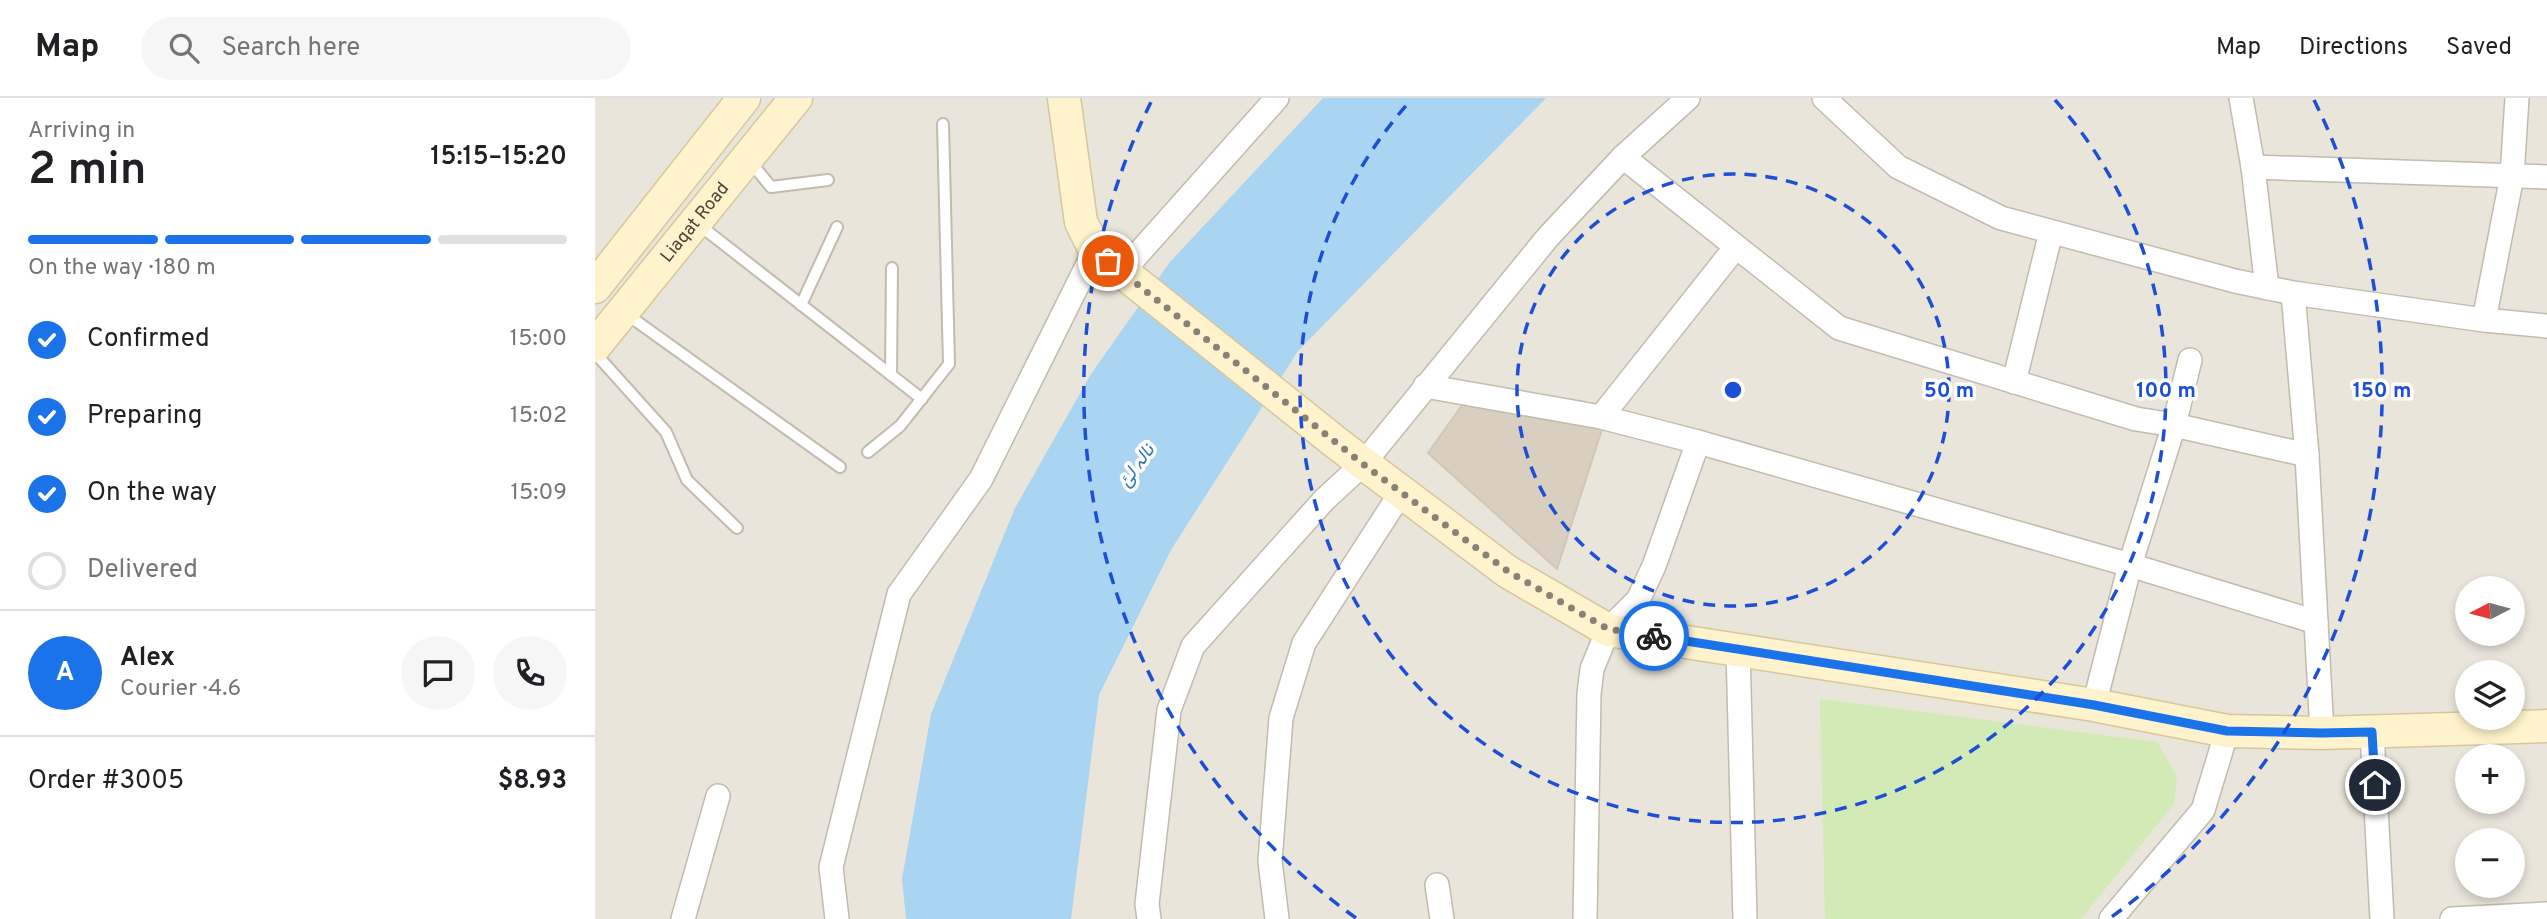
<!DOCTYPE html>
<meta charset="utf-8">
<style>
body{margin:0;font-family:Overpass,Vazirmatn,sans-serif;background:#f6f6f6;color:#202124;height:100vh;display:flex;flex-direction:column;font-size:26px;white-space:nowrap}
*{box-sizing:border-box;margin:0}
p{font-size:23px;color:#757577}
.icon{flex:none;width:38px;height:38px;fill:none;stroke:currentColor;stroke-width:2;stroke-linecap:round;stroke-linejoin:round}
.map{position:relative;flex:1;overflow:hidden}
.details{display:flex;flex-direction:column;background:#fff;width:595px}
.details>*{flex:none}
.needle{width:46px;rotate:264deg}
.buttons{position:absolute;left:1860px;top:478px;display:grid;gap:14px}
.buttons a{display:grid;place-items:center;width:70px;height:70px;border-radius:50%;background:#fff;box-shadow:0 4px 10px #0003;font-size:35px}
.pin{position:absolute;display:grid;place-items:center;width:60px;height:60px;color:#fff;margin:-30px;border:4px solid #fff;border-radius:50%;box-shadow:0 2px 7px #0007}
.courier{position:absolute;display:grid;place-items:center;width:70px;height:70px;margin:-35px;border:5px solid #1a73e8;border-radius:50%;background:#fff;color:#222;box-shadow:0 2px 9px #0007}
.summary em{font-style:normal;font-weight:600}
.summary div{display:flex;flex-direction:column-reverse}
.summary{display:flex;align-items:center;justify-content:space-between;height:119px;padding:0 28px}
h1{font-size:46px;font-weight:600;line-height:52px}
.bar{display:grid;grid-template-columns:repeat(4,1fr);gap:10px 7px;align-content:center;height:84px;padding:0 28px}
.bar i{height:9px;border-radius:5px;background:#e0e0e0}
.bar .current{background:#1a73e8}
.bar p{grid-column:span 4}
.line{display:flex;align-items:center;gap:18px;padding:0 28px;border-top:2px solid #e0e0e0}
.line div{flex:1}
.round{display:grid;place-items:center;flex:none;width:74px;height:74px;border-radius:37px;background:#f6f6f6}
ol{padding:0 28px;list-style:none}
li{display:flex;align-items:center;gap:21px;height:77px}
li p{margin-inline-start:auto}
li .icon{padding:7px;border-radius:50%;background:#1a73e8;color:#fff;stroke-width:4}
li:last-child{color:#757577}
li i{width:38px;height:38px;border:4px solid #e0e0e0;border-radius:50%}
header{display:flex;align-items:center;gap:42px;box-sizing:border-box;height:98px;padding:0 35px;background:#fff;border-bottom:2px solid #e0e0e0}
header strong{font-size:33px}
nav{display:flex;gap:38px;margin-inline-start:auto;font-size:24px}
.search{width:490px;height:63px;background:#f6f6f6;display:flex;align-items:center;gap:18px;box-sizing:border-box;padding:0 24px;border-radius:38px;color:#757577;font-size:26px}
main{display:flex;flex:1;min-height:0}
.map>svg:first-child{display:block}
.residential{fill:#eae5da;fill-rule:evenodd}
.green{fill:#d2eab5}
.water{fill:#a9d4f2}
.building{fill:#d8cfc1;stroke:#d3c7b4;stroke-width:2}
.lines{fill:none;stroke-linecap:round;stroke-linejoin:round}
.lane-casing{stroke:#c2bbae;stroke-width:14}
.street-casing{stroke:#c2bbae;stroke-width:26}
.secondary-casing{stroke:#d6c79b;stroke-width:35}
.lane{stroke:#fff;stroke-width:10}
.street{stroke:#fff;stroke-width:23}
.secondary{stroke:#fff3cd;stroke-width:32}
.done{stroke:#878178;stroke-width:7;stroke-dasharray:0 12.6}
.route{stroke:#1a73e8;stroke-width:9}
.ring{fill:none;stroke:#1d4ed8;stroke-width:3.5;stroke-dasharray:12 9}
.labels{text-anchor:middle;dominant-baseline:central;stroke-width:7;stroke-linejoin:round;paint-order:stroke}
.street-label{font-size:18px;fill:#4b4439;stroke:#fff}
.water-label{font-size:19px;font-style:italic;fill:#2e7ab2;stroke:#fff}
.centre{fill:#1d4ed8;stroke:#fff;stroke-width:3.5}
.ring-label{font-size:21px;text-anchor:middle;font-weight:bold;fill:#1d4ed8;stroke:#fff;stroke-width:7;stroke-linejoin:round;paint-order:stroke}
</style>
<header>
<strong>Map</strong>
<div class="search"><svg class="icon" aria-label="search" viewBox="0 0 24 24"><circle cx="10" cy="10" r="6"/><path d="M15 15l6 6"/></svg>Search here</div>
<nav><a>Map</a><a>Directions</a><a>Saved</a></nav>
</header>
<main>
<section class="details">
<div class="summary"><div><h1>2 min</h1><p>Arriving in</p></div><em>15:15–15:20</em></div>
<div class="bar"><i class="current"></i><i class="current"></i><i class="current"></i><i></i><p>On the way · 180 m</p></div>
<ol>
<li><svg class="icon" aria-label="check" viewBox="0 0 24 24"><path d="M5 12l5 5 9-10"/></svg>Confirmed<p>15:00</p></li>
<li><svg class="icon" aria-label="check" viewBox="0 0 24 24"><path d="M5 12l5 5 9-10"/></svg>Preparing<p>15:02</p></li>
<li><svg class="icon" aria-label="check" viewBox="0 0 24 24"><path d="M5 12l5 5 9-10"/></svg>On the way<p>15:09</p></li>
<li><i></i>Delivered</li>
</ol>
<div class="line" style="height:126px"><b class="round" style="background:#1a73e8;color:#fff">A</b><div><b>Alex</b><p>Courier · 4.6</p></div><a class="round"><svg class="icon" aria-label="chat" viewBox="0 0 24 24"><path d="M4 5h16v11H9l-5 4z"/></svg></a><a class="round"><svg class="icon" aria-label="phone" viewBox="0 0 24 24"><path d="M5 4h4l2 5-3 2q2 4 5 5l2-3 5 2v4C11 20 4 13 5 4z"/></svg></a></div>
<div class="line" style="height:91px"><div>Order #3005</div><b>$8.93</b></div>
</section>
<div class="map">
<svg width="1952" height="821" viewBox="0 0 1952 821">
<rect width="100%" height="100%" fill="#f6f3ec"/>
<path class="residential" d="M0,0H1952V821H0ZM1872,490H1918V536H1872ZM1872,574H1918V620H1872ZM1872,658H1918V704H1872ZM1872,742H1918V788H1872Z"/>
<path class="green" d="M1225,601L1562,644L1582,678L1579,706L1486,821H1230Z"/>
<path class="water" d="M728,0H951L703,253L576,452L504,597L476,821H311L307,781L336,616L420,410L496,276L575,164Z"/>
<path class="building" d="M878,292L1008,328L962,471L833,355Z"/>
<g class="lines">
<defs>
<g id="lane">
<path d="M154,62L176,89L233,82"/>
<path d="M103,126L327,301"/>
<path d="M206,207L242,129"/>
<path d="M30,215L245,369"/>
<path d="M0,255L71,334L92,382L142,430"/>
<path d="M296,277L297,170"/>
<path d="M273,354L305,328L354,266L348,26"/>
</g>
<g id="street">
<path d="M1229,0L1303,69L1406,120L1640,183L1698,195L1889,222L1952,228"/>
<path d="M1646,0L1658,69"/>
<path d="M1028,59L1244,230L1541,321L1579,327L1712,357"/>
<path d="M526,175L682,0"/>
<path d="M1672,190L1658,69L1952,79"/>
<path d="M1698,195L1712,357L1727,635"/>
<path d="M1889,222L1917,78L1922,0"/>
<path d="M1419,284L1456,134"/>
<path d="M830,288L1006,319L1103,344L1535,467L1721,524"/>
<path d="M1006,319L1140,150"/>
<path d="M1143,551L1150,821"/>
<path d="M1499,607L1535,467L1579,327L1595,262"/>
<path d="M1777,634L1787,821"/>
<path d="M842,787L847,821"/>
<path d="M88,821L123,698"/>
<path d="M242,821L236,769L304,496L386,381L500,152"/>
<path d="M554,821L552,806L574,612L598,548L730,401L768,366L953,139L1028,59L1093,0"/>
<path d="M682,821L675,763L686,620L709,545L807,393"/>
<path d="M990,821L994,596L997,571L1013,532L1043,502L1059,468L1103,344"/>
<path d="M1516,821L1608,712L1632,633"/>
<path d="M1857,821L1952,816"/>
</g>
<g id="secondary">
<path d="M469,0L486,124L500,152L744,347L913,474L1013,532L1499,607L1632,633L1727,635L1952,628"/>
<path d="M0,189L149,0"/>
<path id="s1" d="M0,248L201,0"/>
</g>
</defs>
<use href="#lane" class="lane-casing"/>
<use href="#street" class="street-casing"/>
<use href="#secondary" class="secondary-casing"/>
<use href="#lane" class="lane"/>
<use href="#street" class="street"/>
<use href="#secondary" class="secondary"/>
</g>
<g class="lines">
<path class="done" d="M513,163L768,366L914,474L1013,531L1059,538"/>
<path class="route" d="M1059,538L1499,607L1632,633L1727,635L1777,634L1780,687"/>
</g>
<g class="ring">
<circle cx="1138" cy="292" r="216"/>
<path d="M1460 2A433 433 0 1 1 816 2"/>
<path d="M761 820A649 649 0 0 1 557 2M1719 2A649 649 0 0 1 1515 820"/>
</g>
<g class="labels">
<g class="street-label">
<text stroke="none"><textPath href="#s1" startOffset="159">Liaqat Road</textPath></text>
</g>
<g class="water-label">
<text transform="translate(542 368) rotate(-54)">نالہ لئ</text>
</g>
</g>
<circle cx="1138" cy="292" r="10" class="centre"/>
<g class="ring-label">
<text x="1354" y="299">50 m</text>
<text x="1571" y="299">100 m</text>
<text x="1787" y="299">150 m</text>
</g>
</svg>
<div class="buttons">
<a><svg class="needle" viewBox="-14 -14 28 28"><path d="M0-13l5 13h-10z" fill="#e53935"/><path d="M0 13l5-13h-10z" fill="#757577"/></svg></a>
<a><svg class="icon" aria-label="layers" viewBox="0 0 24 24"><path d="M12 4l9 5-9 5-9-5zM3 14l9 5 9-5"/></svg></a>
<a>+</a>
<a>−</a>
</div>
<div class="pin" style="left:513px;top:163px;background:#ea580c"><svg class="icon" aria-label="bag" viewBox="0 0 24 24"><path d="M5 8h14l-1 12H6zM9 8a3 3 0 0 1 6 0"/></svg></div>
<div class="pin" style="left:1780px;top:687px;background:#1f2937"><svg class="icon" aria-label="home" viewBox="0 0 24 24"><path d="M3 11l9-7 9 7M6 9v11h12V9"/></svg></div>
<div class="courier" style="left:1059px;top:538px"><svg class="icon" aria-label="bike" viewBox="0 0 24 24"><circle cx="6" cy="16" r="4"/><circle cx="18" cy="16" r="4"/><path d="M6 16l4-8h5l3 8M10 8l3 8H6M13 5h3"/></svg></div>
</div>
</main>
